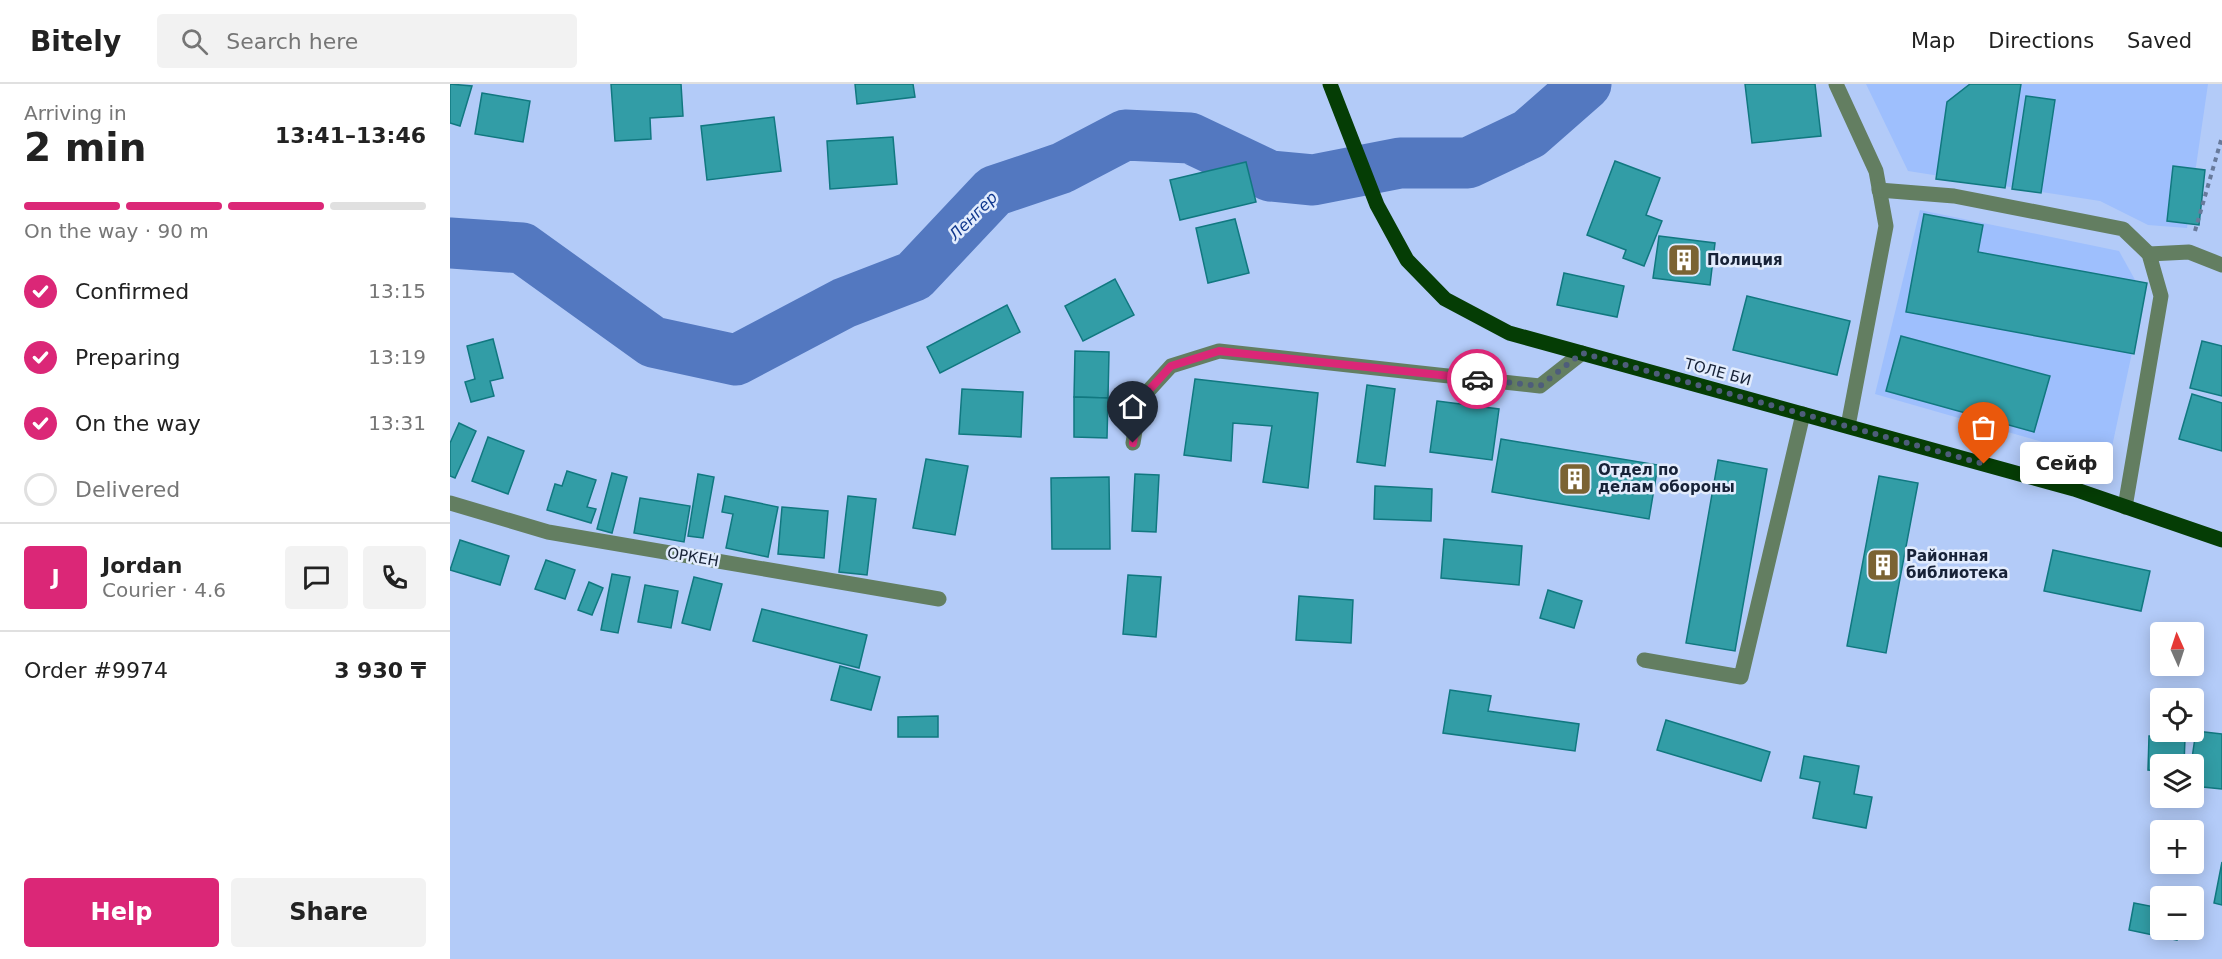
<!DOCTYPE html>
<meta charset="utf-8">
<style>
body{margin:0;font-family:"DejaVu Sans",sans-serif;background:#f2f2f2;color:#222;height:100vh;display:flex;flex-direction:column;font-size:22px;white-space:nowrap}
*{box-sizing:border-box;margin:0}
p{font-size:20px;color:#767676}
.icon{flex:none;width:33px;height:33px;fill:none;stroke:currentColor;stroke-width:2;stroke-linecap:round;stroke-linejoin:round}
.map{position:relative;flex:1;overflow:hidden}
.details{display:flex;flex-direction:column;background:#fff;width:450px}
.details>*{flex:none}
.needle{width:39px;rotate:357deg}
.tools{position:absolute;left:1700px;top:538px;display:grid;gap:12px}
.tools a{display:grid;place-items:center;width:54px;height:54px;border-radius:6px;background:#fff;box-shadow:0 3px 15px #0003;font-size:30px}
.pin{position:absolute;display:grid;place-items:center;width:51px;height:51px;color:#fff;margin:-62px -26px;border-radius:50% 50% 50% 0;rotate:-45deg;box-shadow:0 0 6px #0007}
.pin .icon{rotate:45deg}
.courier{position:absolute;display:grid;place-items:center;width:60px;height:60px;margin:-30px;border:4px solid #db2777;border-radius:50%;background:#fff;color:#222;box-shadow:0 2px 8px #0007}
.bubble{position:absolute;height:42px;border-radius:6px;background:#fff;box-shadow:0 3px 15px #0003;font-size:20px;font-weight:700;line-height:42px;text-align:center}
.summary em{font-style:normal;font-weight:700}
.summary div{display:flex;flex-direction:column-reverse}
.summary{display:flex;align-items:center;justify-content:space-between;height:102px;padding:0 24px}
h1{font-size:39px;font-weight:700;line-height:45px}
.bar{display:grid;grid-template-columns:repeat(4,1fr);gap:9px 6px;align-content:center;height:72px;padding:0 24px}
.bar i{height:8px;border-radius:4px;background:#e0e0e0}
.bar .on{background:#db2777}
.bar p{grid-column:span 4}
.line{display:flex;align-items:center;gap:15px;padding:0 24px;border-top:2px solid #e0e0e0}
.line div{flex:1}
.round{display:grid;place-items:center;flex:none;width:63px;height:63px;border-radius:6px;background:#f2f2f2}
ol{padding:0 24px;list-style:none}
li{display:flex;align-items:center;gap:18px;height:66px}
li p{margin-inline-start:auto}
li .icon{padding:6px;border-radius:50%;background:#db2777;color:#fff;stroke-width:4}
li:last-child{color:#767676}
li i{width:33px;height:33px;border:3px solid #e0e0e0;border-radius:50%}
.primary-button{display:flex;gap:12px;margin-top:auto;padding:12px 24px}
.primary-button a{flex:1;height:69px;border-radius:6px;background:#db2777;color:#fff;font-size:24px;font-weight:700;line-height:69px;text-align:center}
.primary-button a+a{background:#f2f2f2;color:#222}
header{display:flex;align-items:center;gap:36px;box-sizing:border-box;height:84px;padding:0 30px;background:#fff;border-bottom:2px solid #e0e0e0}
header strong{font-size:28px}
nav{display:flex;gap:33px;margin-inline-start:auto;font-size:21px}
.search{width:420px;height:54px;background:#f2f2f2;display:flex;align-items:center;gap:15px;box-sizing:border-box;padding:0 21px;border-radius:6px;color:#767676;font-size:22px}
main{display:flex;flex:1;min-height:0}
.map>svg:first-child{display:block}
.built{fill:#9ebffd}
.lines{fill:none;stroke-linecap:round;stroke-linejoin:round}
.river{stroke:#5378c0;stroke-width:51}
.building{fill:#329da6;stroke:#117880;stroke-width:1.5}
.path{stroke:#687a9b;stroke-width:4;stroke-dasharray:4.5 4.5;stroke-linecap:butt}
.minor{stroke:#637e61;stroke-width:15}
.major{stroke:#053d05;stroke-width:15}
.done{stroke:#4e5d7b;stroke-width:6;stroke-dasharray:0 10.8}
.route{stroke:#db2777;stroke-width:8}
.labels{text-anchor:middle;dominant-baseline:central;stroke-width:5;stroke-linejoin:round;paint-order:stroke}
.poi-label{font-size:15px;font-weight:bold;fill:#172237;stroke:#e2ecfd;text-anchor:start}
.street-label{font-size:15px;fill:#172237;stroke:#e2ecfd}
.water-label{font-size:16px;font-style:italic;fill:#10388e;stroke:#e2ecfd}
</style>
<header>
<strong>Bitely</strong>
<div class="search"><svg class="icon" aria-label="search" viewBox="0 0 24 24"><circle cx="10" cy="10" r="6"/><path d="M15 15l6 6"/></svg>Search here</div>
<nav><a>Map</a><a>Directions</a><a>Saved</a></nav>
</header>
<main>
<section class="details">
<div class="summary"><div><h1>2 min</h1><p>Arriving in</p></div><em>13:41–13:46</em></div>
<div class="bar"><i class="on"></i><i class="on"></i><i class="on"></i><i></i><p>On the way · 90 m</p></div>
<ol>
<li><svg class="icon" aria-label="check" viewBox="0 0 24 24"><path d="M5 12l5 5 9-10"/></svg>Confirmed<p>13:15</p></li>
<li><svg class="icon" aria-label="check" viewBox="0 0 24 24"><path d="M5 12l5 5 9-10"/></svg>Preparing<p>13:19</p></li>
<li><svg class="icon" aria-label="check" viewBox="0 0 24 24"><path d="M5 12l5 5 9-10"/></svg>On the way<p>13:31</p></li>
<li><i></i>Delivered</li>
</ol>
<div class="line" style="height:108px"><b class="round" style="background:#db2777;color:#fff">J</b><div><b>Jordan</b><p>Courier · 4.6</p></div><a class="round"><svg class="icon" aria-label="chat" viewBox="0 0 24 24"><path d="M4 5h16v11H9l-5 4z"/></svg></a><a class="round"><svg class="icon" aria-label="phone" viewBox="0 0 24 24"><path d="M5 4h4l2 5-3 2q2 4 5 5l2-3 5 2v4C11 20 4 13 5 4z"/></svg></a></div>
<div class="line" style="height:78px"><div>Order #9974</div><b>3 930 ₸</b></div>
<div class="primary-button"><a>Help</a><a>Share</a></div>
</section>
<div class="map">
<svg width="1772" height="875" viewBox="0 0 1772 875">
<rect width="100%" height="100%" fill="#b3cbf8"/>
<g class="built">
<path d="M1416,0H1758L1737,144L1698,141L1650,117L1458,87Z"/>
<path d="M1470,126L1669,167L1694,212L1659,377L1425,310Z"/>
</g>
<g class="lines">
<path class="river" d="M0,159L72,164L203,258L286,276L394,219L464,192L544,107L612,84L675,51L740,54L820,92L863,96L950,79H1018L1079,50L1136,0"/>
</g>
<g class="building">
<path d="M0,0L22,2L10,42L0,39Z"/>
<path d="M161,0H231L233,32L200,34L201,55L165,57Z"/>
<path d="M405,0H463L465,13L407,20Z"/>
<path d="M1295,0H1365L1371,52L1302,59Z"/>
<path d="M1520,0H1571L1555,104L1486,95L1497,18Z"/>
<path d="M32,9L80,17L73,58L25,50Z"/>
<path d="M1576,12L1605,16L1591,109L1562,105Z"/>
<path d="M324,33L331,87L257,96L251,42Z"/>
<path d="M443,53L447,100L380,105L377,57Z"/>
<path d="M1165,77L1210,94L1196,131L1212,137L1194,182L1173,174L1176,166L1137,151Z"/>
<path d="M796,78L806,118L730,136L720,96Z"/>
<path d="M1723,82L1755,86L1749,141L1717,137Z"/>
<path d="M1474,130L1533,141L1528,168L1697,199L1684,270L1456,228Z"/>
<path d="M785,135L799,189L758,199L746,144Z"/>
<path d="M1209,152L1265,159L1260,201L1203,194Z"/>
<path d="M1114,189L1174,202L1167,233L1107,221Z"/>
<path d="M665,195L684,231L633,257L615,222Z"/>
<path d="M1297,212L1400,237L1387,291L1283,266Z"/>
<path d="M557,221L570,248L490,289L477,263Z"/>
<path d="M1451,252L1600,292L1584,348L1436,307Z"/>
<path d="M43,255L53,294L40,297L44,312L21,318L15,298L25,295L17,262Z"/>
<path d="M1752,257L1772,262V312L1740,304Z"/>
<path d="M625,267L659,268L658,314L624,313Z"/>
<path d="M745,295L868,309L858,404L813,398L822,342L783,339L781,377L734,371Z"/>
<path d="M917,301L945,305L935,382L907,378Z"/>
<path d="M512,305L573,308L571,353L509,350Z"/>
<path d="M1742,310L1772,319V367L1729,355Z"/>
<path d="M624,313L658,314L657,354L624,353Z"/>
<path d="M987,317L1049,325L1042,376L980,368Z"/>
<path d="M9,339L26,347L5,394L0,392V359Z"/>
<path d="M38,353L74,367L58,410L22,397Z"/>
<path d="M1051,355L1208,381L1199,435L1042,408Z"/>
<path d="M476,375L518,382L505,451L463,444Z"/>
<path d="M1268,376L1317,385L1285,567L1236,559Z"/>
<path d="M117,387L146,396L137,423L146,425L141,439L97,426L105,400L112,402Z"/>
<path d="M162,389L177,393L162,449L147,445Z"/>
<path d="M248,390L264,393L253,454L238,452Z"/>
<path d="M685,390L709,391L706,448L682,447Z"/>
<path d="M1429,392L1468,399L1436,569L1397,562Z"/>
<path d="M659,393L660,465H602L601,394Z"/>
<path d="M925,402L982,405L981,437L924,435Z"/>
<path d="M275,412L328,423L318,473L276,464L283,430L272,428Z"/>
<path d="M398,412L426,415L417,491L389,488Z"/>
<path d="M190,414L240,422L234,458L184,449Z"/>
<path d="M332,423L378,427L374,474L328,470Z"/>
<path d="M994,455L1072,462L1069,501L991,494Z"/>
<path d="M10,456L59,472L50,501L0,486Z"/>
<path d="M1603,466L1700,487L1691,527L1594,507Z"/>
<path d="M96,476L125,486L115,515L85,505Z"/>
<path d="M162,490L180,493L168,549L151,546Z"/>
<path d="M678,491L711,493L706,553L673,550Z"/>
<path d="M244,493L272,500L260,546L232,539Z"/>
<path d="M139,498L153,504L142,531L128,526Z"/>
<path d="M195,501L228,507L221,544L188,538Z"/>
<path d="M1098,506L1132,517L1124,544L1090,534Z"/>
<path d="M849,512L903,516L901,559L846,556Z"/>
<path d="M312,525L417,551L409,584L303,557Z"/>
<path d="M390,582L430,593L421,626L381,616Z"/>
<path d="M1000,606L1041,612L1038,627L1129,640L1125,667L993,649Z"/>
<path d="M488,632V653H448V633Z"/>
<path d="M1216,636L1320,668L1311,697L1207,666Z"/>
<path d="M1746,647L1772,650V705L1743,702V681H1741Z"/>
<path d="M1699,652L1735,654L1734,681H1710V687L1698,686Z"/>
<path d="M1354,672L1409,682L1404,710L1422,713L1416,744L1363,734L1370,698L1350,694Z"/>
<path d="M1772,778V821L1764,819Z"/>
<path d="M1684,819L1710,824V846H1729L1727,856L1679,846Z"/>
</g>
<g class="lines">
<path class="path" d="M1745,147L1772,53"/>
<g class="minor">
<path d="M1386,0L1426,87L1436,142L1398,342"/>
<path d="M1429,106L1504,112L1673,145L1699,170L1711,212L1675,423"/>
<path d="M1699,170L1739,168L1772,181"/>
<path d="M683,359L690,316L721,282L769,267L1090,302L1132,269"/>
<path d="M0,419L98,448L489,515"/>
<path d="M1194,576L1291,593L1353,330"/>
</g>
<path class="major" d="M880,0L927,121L957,176L995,215L1059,249L1624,405L1772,456"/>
</g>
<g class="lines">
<path class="done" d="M1027,295L1090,302L1132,269L1534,380"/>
<path class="route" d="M683,359L690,316L721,282L769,267L1027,295"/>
</g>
<defs>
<symbol id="building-square" viewBox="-11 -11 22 22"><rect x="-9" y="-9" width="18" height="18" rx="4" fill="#7b6333" stroke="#e2ecfd"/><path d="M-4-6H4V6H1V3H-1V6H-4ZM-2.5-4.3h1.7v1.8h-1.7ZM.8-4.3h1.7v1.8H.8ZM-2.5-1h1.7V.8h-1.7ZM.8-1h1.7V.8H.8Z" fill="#fff"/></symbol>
</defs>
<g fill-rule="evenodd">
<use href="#building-square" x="1215" y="157" width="38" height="38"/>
<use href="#building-square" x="1106" y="376" width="38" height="38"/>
<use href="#building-square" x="1414" y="462" width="38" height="38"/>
</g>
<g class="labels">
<g class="poi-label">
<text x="1257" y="176">Полиция</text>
<text x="1148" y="386">Отдел по<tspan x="1148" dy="17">делам обороны</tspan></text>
<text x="1456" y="472">Районная<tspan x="1456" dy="17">библиотека</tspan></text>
</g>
<g class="street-label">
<text transform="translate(1268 288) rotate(15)">ТОЛЕ БИ</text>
<text transform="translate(243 473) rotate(10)">ОРКЕН</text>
</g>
<g class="water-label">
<text transform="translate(523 132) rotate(-45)">Ленгер</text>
</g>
</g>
</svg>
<div class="tools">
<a><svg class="needle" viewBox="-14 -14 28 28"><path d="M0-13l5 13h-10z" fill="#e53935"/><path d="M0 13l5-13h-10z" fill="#767676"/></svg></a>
<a><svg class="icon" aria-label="locate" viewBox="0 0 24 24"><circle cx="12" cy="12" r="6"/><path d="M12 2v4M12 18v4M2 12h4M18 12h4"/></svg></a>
<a><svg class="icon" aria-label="layers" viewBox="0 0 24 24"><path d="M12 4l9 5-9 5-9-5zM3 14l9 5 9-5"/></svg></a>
<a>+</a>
<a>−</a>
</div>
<div class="pin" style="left:1534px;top:380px;background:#ea580c"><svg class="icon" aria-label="bag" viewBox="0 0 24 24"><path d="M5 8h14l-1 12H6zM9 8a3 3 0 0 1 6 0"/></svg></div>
<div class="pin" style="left:683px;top:359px;background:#1f2937"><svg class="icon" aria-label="home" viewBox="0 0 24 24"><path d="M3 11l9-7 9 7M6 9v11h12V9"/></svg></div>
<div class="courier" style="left:1027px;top:295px"><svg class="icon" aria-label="car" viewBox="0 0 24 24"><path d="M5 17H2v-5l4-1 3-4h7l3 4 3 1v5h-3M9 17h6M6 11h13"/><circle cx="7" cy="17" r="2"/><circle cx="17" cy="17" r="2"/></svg></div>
<div class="bubble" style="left:1570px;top:358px;width:93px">Сейф</div>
</div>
</main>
